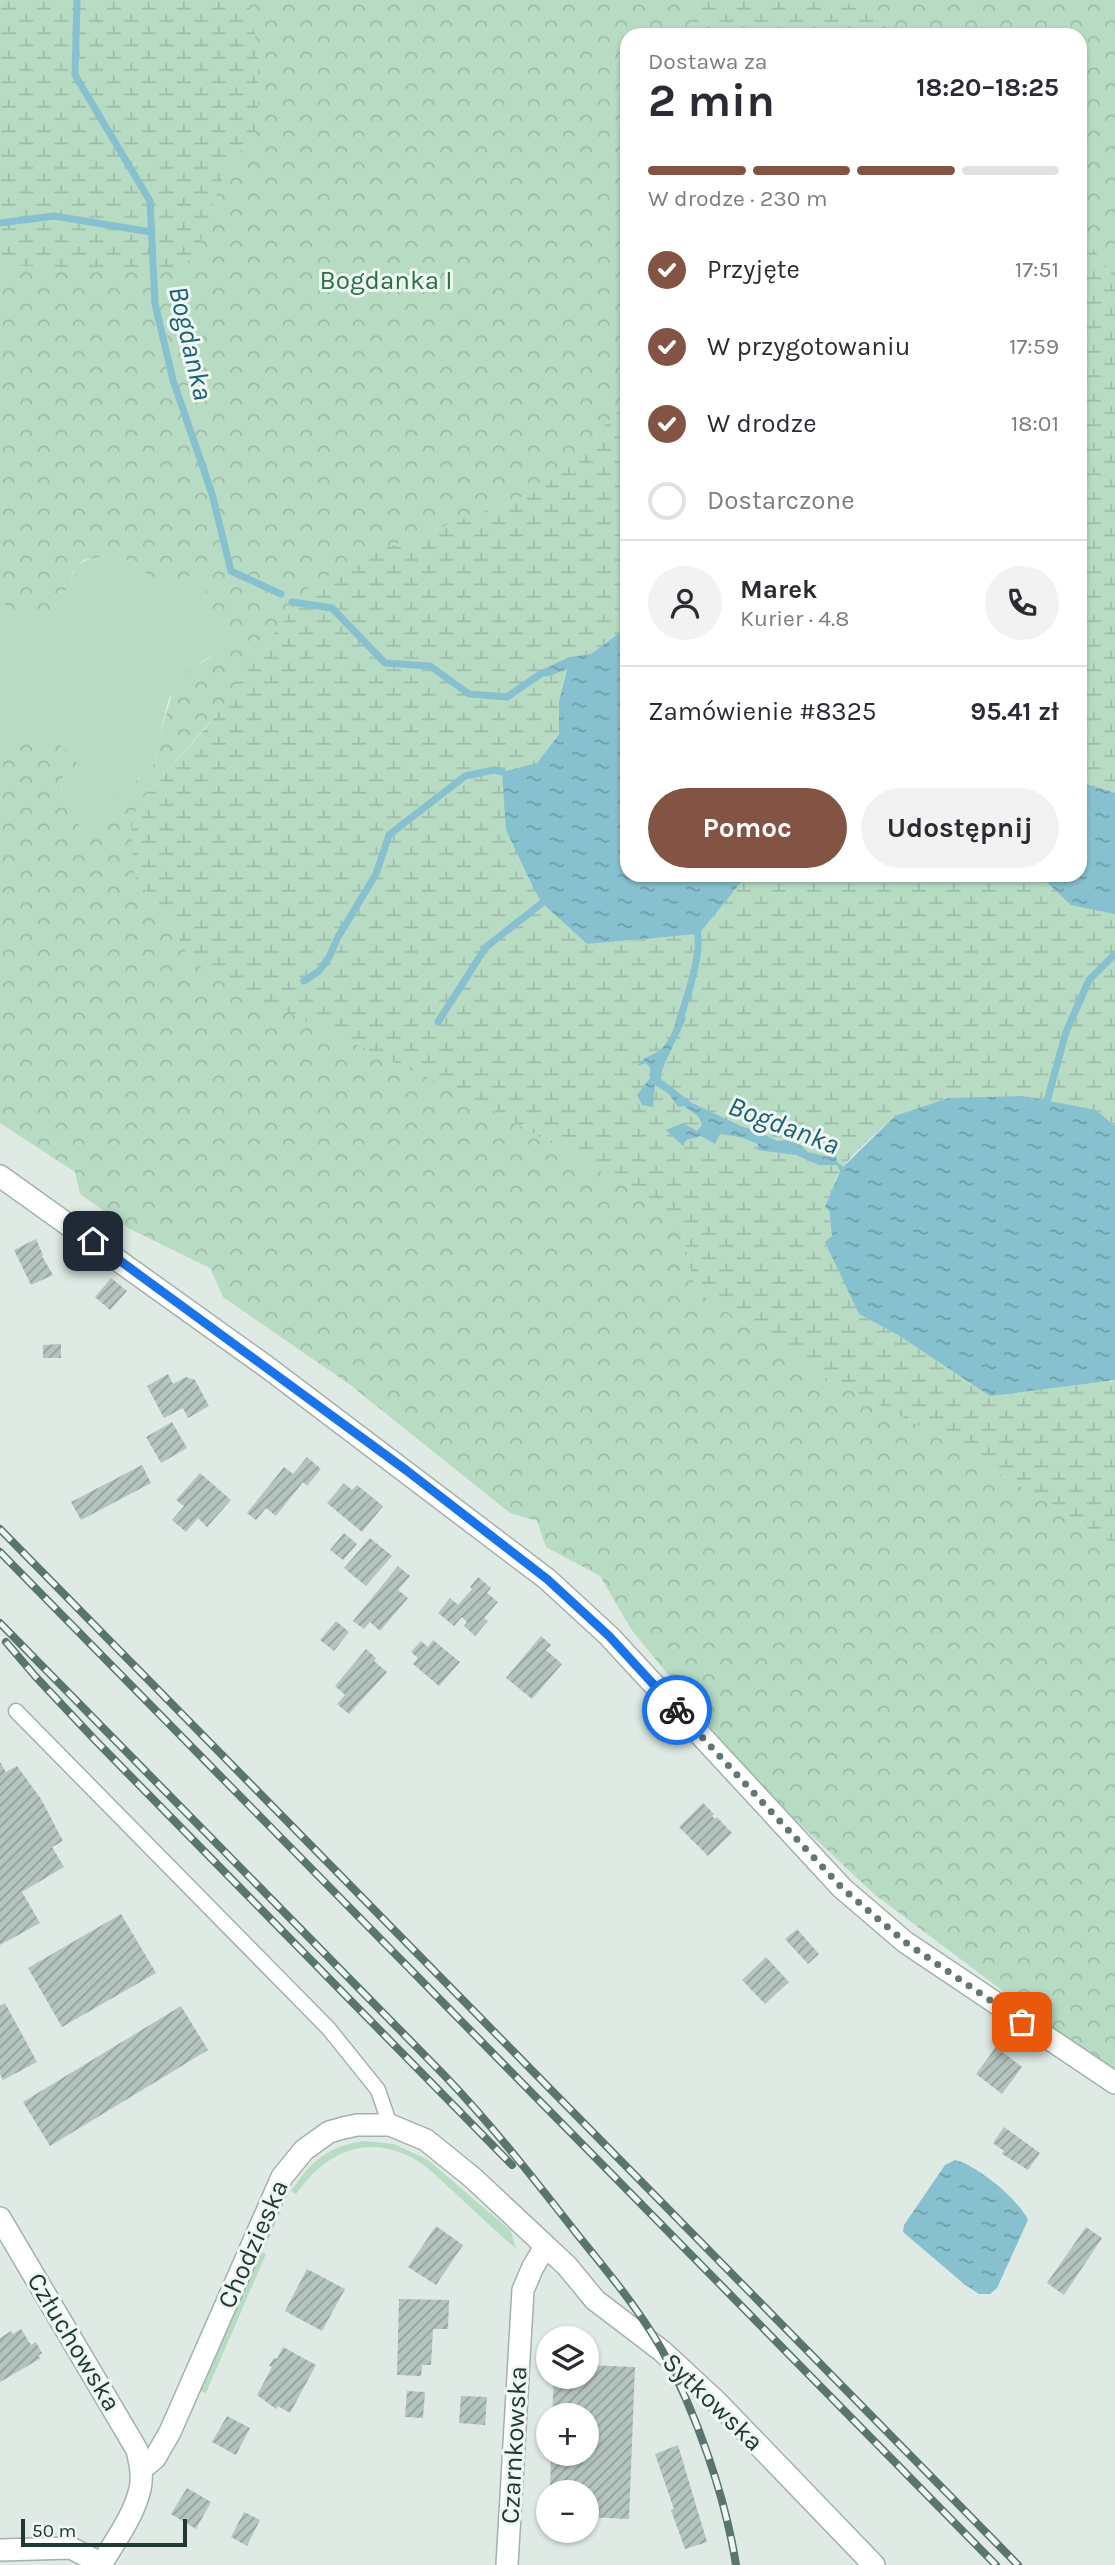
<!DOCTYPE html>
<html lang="pl">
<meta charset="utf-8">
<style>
body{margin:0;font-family:Karla,sans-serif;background:#f2f2f3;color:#2b2b33;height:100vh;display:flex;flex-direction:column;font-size:26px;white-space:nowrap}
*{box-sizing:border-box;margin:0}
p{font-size:23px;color:#7c7c81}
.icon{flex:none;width:38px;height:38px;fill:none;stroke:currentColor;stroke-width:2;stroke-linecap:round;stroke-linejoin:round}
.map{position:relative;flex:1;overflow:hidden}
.panel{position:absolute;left:620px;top:28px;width:467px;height:854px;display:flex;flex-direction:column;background:#fff;border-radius:21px;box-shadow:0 2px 5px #0004}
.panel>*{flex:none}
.buttons{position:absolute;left:536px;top:2326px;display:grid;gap:14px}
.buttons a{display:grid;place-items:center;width:63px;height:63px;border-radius:50%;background:#fff;box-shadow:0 2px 5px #0004;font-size:35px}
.scale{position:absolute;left:21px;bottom:18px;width:166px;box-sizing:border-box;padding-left:7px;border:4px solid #203934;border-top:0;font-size:19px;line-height:24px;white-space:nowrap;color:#203934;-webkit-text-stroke:5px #eff7f3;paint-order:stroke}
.pin{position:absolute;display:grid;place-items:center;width:60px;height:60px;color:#fff;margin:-30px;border-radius:14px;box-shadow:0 4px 10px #0006}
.courier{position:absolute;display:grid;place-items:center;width:70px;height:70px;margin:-35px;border:5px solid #1a73e8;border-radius:50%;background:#fff;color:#222;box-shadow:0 2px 9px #0007}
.head em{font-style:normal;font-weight:700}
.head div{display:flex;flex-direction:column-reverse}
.head{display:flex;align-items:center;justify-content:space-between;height:119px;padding:0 28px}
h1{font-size:46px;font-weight:700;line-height:52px}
.bar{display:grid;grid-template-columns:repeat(4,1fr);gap:10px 7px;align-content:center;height:84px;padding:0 28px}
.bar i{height:9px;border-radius:5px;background:#e1e1e2}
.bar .current{background:#835443}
.bar p{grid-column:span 4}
.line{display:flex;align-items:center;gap:18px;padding:0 28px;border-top:2px solid #e1e1e2}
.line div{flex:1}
.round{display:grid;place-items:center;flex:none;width:74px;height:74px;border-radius:37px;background:#f2f2f3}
ol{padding:0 28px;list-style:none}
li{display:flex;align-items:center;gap:21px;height:77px}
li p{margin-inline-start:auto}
li .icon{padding:7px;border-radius:50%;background:#835443;color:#fff;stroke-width:4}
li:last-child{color:#7c7c81}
li i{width:38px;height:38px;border:4px solid #e1e1e2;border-radius:50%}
.cta{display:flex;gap:14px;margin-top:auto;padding:14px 28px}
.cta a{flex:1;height:80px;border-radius:42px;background:#835443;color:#fff;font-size:28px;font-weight:700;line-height:80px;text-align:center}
.cta a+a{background:#f2f2f3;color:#2b2b33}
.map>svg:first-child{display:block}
.green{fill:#b7dbc3}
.forest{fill:url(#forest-crowns)}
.wetland{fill:url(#wetland-marsh)}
.water{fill:url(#water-ripples)}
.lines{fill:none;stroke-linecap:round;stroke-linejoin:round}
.stream{stroke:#87c0cf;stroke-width:7}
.building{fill:url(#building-hatch)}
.service-casing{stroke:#a2b1ac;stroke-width:17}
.minor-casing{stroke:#a2b1ac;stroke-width:24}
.service{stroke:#fff;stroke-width:14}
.minor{stroke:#fff;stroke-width:21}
.rail-casing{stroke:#5a756f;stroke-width:8}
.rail{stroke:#eff7f3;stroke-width:5;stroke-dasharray:16;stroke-linecap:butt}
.done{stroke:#637772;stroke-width:7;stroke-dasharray:0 12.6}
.route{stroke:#1a73e8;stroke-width:9}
.labels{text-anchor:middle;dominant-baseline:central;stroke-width:6;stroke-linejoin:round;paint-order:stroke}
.park-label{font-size:26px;fill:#2b6f49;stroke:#eff7f3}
.street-label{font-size:26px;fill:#203934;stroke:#eff7f3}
.water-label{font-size:28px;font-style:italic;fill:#1c6073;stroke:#eff7f3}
</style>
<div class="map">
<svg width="1115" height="2565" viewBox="0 0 1115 2565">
<defs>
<pattern id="forest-crowns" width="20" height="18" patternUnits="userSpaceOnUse" patternTransform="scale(1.75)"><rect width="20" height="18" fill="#b7dbc3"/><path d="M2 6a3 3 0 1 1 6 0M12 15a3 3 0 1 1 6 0" fill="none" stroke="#9dbda8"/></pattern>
<pattern id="wetland-marsh" width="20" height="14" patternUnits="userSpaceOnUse" patternTransform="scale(1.75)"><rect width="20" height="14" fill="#b7dbc3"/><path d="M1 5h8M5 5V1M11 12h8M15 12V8" fill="none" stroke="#9dbda8"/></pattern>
<pattern id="water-ripples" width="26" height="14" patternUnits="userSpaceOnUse" patternTransform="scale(1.75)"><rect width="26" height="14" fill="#87c0cf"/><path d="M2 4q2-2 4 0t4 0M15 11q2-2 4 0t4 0" fill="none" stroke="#6e9da9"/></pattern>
<pattern id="building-hatch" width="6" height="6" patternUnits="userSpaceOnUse" patternTransform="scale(1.75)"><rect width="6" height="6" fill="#b4c4be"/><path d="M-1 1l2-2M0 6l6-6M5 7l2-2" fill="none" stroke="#92a09b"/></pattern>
</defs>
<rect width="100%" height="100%" fill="#dfeae5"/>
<g class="green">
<path d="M107,556L137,562L174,587L186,577L201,573C209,588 204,588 206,602C207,616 218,628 227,639L218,652L201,662L169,698L159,736L155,763L120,796L95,828L81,835L76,812L61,797L62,778L21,743H8L0,747V591L53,598L69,588C74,561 83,560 107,556Z"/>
<path d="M365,2141L394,2144L428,2160L511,2231L516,2249C495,2230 474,2211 453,2191C441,2181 430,2168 416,2160C367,2132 326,2152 296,2194L291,2191C311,2161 328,2146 365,2141Z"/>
<path d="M260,2251L266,2254L206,2393L201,2391Z"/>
</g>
<g class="forest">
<path d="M0,0H698L688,35H626V403L543,489L351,561L138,804L134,877L165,913L189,957L473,1099L638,1192L684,1238L695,1290L825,1377L947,1440L1115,1545V2075L874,1894L754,1781L631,1629L600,1576L546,1547L537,1521L510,1513L349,1384L223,1297L210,1268L128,1228L80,1194L75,1172L0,1123V747C13,740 20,744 32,734C55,741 64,743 78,764L62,778L61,797L76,812L81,835L95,828L120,796L155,763L159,736L177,679L218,652L227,639C218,628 207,616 206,602C204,588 209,588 201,573L186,577L174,587H158L137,562L107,556L83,560L72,573L69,588L53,598L52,612C39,617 17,623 7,608C4,604 2,596 0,591Z"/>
<path d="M839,0H1115V279L1080,230V35H895L878,18Z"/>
</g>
<g class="wetland">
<path d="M0,0H248L258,52V127L224,174L200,243L181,272L0,265Z"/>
<path d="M698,0H839L878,18L895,35H688Z"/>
<path d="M1080,230L1115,279V1126L1096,1110L895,1116C877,1133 854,1151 840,1171C833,1180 834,1192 827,1201L832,1236L859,1314L898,1335L1112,1382L1115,1380V1545L947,1440L825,1377L695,1290L684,1238L638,1192L473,1099L216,979L189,957L165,913L134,877L131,822L138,804L210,723L306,590L351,561L543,489L626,403V628L591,654L569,657L559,701V733L537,763L506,830L542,903L587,944L699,934L747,875H1080Z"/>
</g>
<g class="water">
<path d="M626,628V875H747L699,934L587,944L542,903L534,889L506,830L502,772L537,763L559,734V701L567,669L546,677L540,671L569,657L591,654Z"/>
<path d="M1080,782L1115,793V914L1071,905L1039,875H1080Z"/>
<path d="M679,1015L686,1017C681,1034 660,1066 661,1079L692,1103L741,1126L760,1132L777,1141L786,1140L800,1145L808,1152L829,1157L836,1153L837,1162L843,1167L895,1116L949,1098L1023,1096L1096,1110L1115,1126V1380L990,1396L898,1335L859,1314L825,1242L832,1236L829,1211L825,1207L840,1171L837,1165H819L796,1155L758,1150V1144L740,1137L720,1134L715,1144L701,1136L686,1140L683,1146L666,1130L683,1123L697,1131L702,1125L699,1117L684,1106L678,1107L669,1094L655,1085L653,1107L642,1105L637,1095L650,1078V1067L646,1063L637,1066C642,1058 652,1056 660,1050C670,1042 674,1027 679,1015Z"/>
<path d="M955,2160C977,2165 1019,2200 1028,2220L997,2288L990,2294H979L964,2284L903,2232L904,2225L945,2165Z"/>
</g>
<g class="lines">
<g class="stream">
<path d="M77,0L75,75L150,201L155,304L173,380L212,494L231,571L281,594"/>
<path d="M0,223L54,216L151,232"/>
<path d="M292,602L332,608L385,663L430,666L469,694L507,697L542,673L551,671"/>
<path d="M304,981L319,971L328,959L338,937L376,874L389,835L465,776L494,770L502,772"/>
<path d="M438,1022L486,947L542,903"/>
<path d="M679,1022C686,999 706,946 695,926"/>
<path d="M1047,1101L1066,1032L1089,980L1115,954"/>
</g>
</g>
<g class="building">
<path d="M36,1239L43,1255L42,1256L53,1275L31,1285L14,1250Z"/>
<path d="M111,1278L127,1291L110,1310L95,1297Z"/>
<path d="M61,1344V1358H43V1345Z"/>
<path d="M168,1374L173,1384L186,1377L195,1380L209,1406L188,1418L183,1408L164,1418L147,1386Z"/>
<path d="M172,1422L187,1448L161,1463L146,1437Z"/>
<path d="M307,1457L321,1469L307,1486L303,1482L276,1516L266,1508L256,1520L247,1513L284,1467L293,1474Z"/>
<path d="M142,1465L151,1483L81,1520L71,1502Z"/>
<path d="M200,1473L231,1500L207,1527L198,1518L186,1532L172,1520L184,1506L176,1500Z"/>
<path d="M344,1483L352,1490L357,1485L383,1506L362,1532L327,1503Z"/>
<path d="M344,1533L357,1544L343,1560L330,1550Z"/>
<path d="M370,1538L392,1556L366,1586L344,1568Z"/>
<path d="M398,1566L410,1576L398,1590L408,1598L380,1631L370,1622L364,1629L353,1621Z"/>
<path d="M478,1577L491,1588L487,1593L498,1602L484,1618L488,1621L475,1636L464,1626L467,1622L462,1617L454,1626L438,1613L450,1598L458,1605L472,1589L470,1587Z"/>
<path d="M336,1621L349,1632L334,1651L320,1640Z"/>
<path d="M541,1636L551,1645L546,1650L562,1664L532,1699L506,1678Z"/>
<path d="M433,1640L460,1662L439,1686L413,1664L418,1658L411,1652L421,1641L428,1647Z"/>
<path d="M366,1649L376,1658L374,1661L387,1672L349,1714L337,1704L345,1695L335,1686Z"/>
<path d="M0,1762L6,1772L17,1766L41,1799L63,1841L52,1847L64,1867L22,1892L40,1923L0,1945Z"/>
<path d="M703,1803L714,1814L712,1816L715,1819L717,1817L732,1833L708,1856L679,1827Z"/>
<path d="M121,1914L156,1973L62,2027L28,1968Z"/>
<path d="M797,1929L819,1954L808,1964L785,1939Z"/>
<path d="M766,1957L789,1982L765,2004L742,1980Z"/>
<path d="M5,2003L37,2062L3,2080L0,2074V2006Z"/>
<path d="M181,2006L208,2050L50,2146L23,2102Z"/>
<path d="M996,2047L1022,2067L1002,2094L976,2074Z"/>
<path d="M1004,2127L1040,2153L1028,2170L1002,2154L1004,2151L993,2143Z"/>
<path d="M436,2226L463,2245L436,2285L408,2267Z"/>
<path d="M1086,2227L1102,2238L1064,2295L1047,2283Z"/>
<path d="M307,2269L345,2289L322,2331L285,2311Z"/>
<path d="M399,2299L449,2300L448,2329H433L431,2365H422L421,2376L397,2375Z"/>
<path d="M21,2329L31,2345L36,2342L42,2353L38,2356L41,2358L0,2382V2338L11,2331L13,2334Z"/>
<path d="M283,2347L316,2365L290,2413L278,2406L276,2409L257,2395L272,2367L269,2366L274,2358L277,2359Z"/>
<path d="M586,2365L635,2367L629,2519L586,2517V2492H550L551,2454H586V2415H552L554,2376H586Z"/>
<path d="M407,2391L425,2392L423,2418L405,2417Z"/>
<path d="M461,2396L487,2397L485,2425L459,2423Z"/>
<path d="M227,2416L250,2428L236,2455L212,2442Z"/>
<path d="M678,2445L707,2542L685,2549L671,2510L674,2509L655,2454Z"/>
<path d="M187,2488L211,2502L196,2529L171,2514Z"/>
<path d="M244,2512L260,2520L247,2546L231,2537Z"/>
</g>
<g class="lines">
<defs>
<path id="service" d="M16,1711L329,2029L378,2090L390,2125"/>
<g id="minor">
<path d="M0,1176L267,1367L547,1579L609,1636L842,1888L905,1942L1115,2083"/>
<path d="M0,2218L137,2450C140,2463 143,2476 140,2489C134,2516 114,2542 101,2565"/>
<path d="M141,2470L155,2458L170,2432L282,2177L304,2150L329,2132L343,2128L357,2125H390L426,2140L473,2178L567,2266L595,2300L662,2351L717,2402L874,2565"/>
<path d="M0,2550L71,2548L102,2564"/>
<path d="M507,2565L523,2290L533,2267L545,2247"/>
</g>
</defs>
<use href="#service" class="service-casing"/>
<use href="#minor" class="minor-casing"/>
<use href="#service" class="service"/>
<use href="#minor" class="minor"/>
<defs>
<g id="rail">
<path d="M0,1529L1018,2565"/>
<path d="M0,1552L996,2565"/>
<path d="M0,1623L444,2075C492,2125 534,2179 577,2234C607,2271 638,2308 662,2350C696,2412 725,2495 736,2565"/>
<path d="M6,1642L35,1676L96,1741L512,2165"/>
</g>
</defs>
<use href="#rail" class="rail-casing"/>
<use href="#rail" class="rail"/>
</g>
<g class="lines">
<path class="done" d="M677,1710L842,1888L905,1942L1022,2022"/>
<path class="route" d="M93,1241L406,1470L547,1579L609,1636L677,1710"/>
</g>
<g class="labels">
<g class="park-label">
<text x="386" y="280">Bogdanka I</text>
</g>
<g class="street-label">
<text transform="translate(253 2244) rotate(-66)">Chodzieska</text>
<text transform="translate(74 2342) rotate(59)">Człuchowska</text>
<text transform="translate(713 2402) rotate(44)">Sytkowska</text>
<text transform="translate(514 2445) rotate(-87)">Czarnkowska</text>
</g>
<g class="water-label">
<text transform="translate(191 343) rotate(77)">Bogdanka</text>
<text transform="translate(784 1125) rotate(21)">Bogdanka</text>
</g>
</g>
</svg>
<div class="buttons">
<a><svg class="icon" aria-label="layers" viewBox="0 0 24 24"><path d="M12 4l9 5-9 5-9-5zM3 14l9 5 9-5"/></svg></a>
<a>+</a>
<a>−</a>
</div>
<div class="scale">50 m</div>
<div class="pin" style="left:1022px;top:2022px;background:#ea580c"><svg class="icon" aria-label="bag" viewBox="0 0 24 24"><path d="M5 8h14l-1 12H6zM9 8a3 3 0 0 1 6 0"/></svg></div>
<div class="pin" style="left:93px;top:1241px;background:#1f2937"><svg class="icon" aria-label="home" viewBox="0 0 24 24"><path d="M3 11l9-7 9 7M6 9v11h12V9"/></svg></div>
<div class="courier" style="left:677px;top:1710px"><svg class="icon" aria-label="bike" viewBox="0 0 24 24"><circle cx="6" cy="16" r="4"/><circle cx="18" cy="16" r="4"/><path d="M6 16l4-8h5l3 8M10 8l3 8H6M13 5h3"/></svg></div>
<section class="panel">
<div class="head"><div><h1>2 min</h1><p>Dostawa za</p></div><em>18:20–18:25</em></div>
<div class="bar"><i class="current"></i><i class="current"></i><i class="current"></i><i></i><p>W drodze · 230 m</p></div>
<ol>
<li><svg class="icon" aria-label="check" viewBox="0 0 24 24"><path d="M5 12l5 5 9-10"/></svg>Przyjęte<p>17:51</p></li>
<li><svg class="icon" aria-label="check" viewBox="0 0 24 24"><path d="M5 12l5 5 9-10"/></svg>W przygotowaniu<p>17:59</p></li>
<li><svg class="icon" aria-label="check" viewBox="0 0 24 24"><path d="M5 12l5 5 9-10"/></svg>W drodze<p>18:01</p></li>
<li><i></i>Dostarczone</li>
</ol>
<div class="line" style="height:126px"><a class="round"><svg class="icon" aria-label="person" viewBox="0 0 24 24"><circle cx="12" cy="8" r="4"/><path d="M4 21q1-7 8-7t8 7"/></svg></a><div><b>Marek</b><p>Kurier · 4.8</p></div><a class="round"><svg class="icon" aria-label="phone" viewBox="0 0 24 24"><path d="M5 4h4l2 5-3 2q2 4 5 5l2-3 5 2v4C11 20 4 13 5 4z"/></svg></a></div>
<div class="line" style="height:91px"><div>Zamówienie #8325</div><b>95.41 zł</b></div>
<div class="cta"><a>Pomoc</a><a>Udostępnij</a></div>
</section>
</div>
